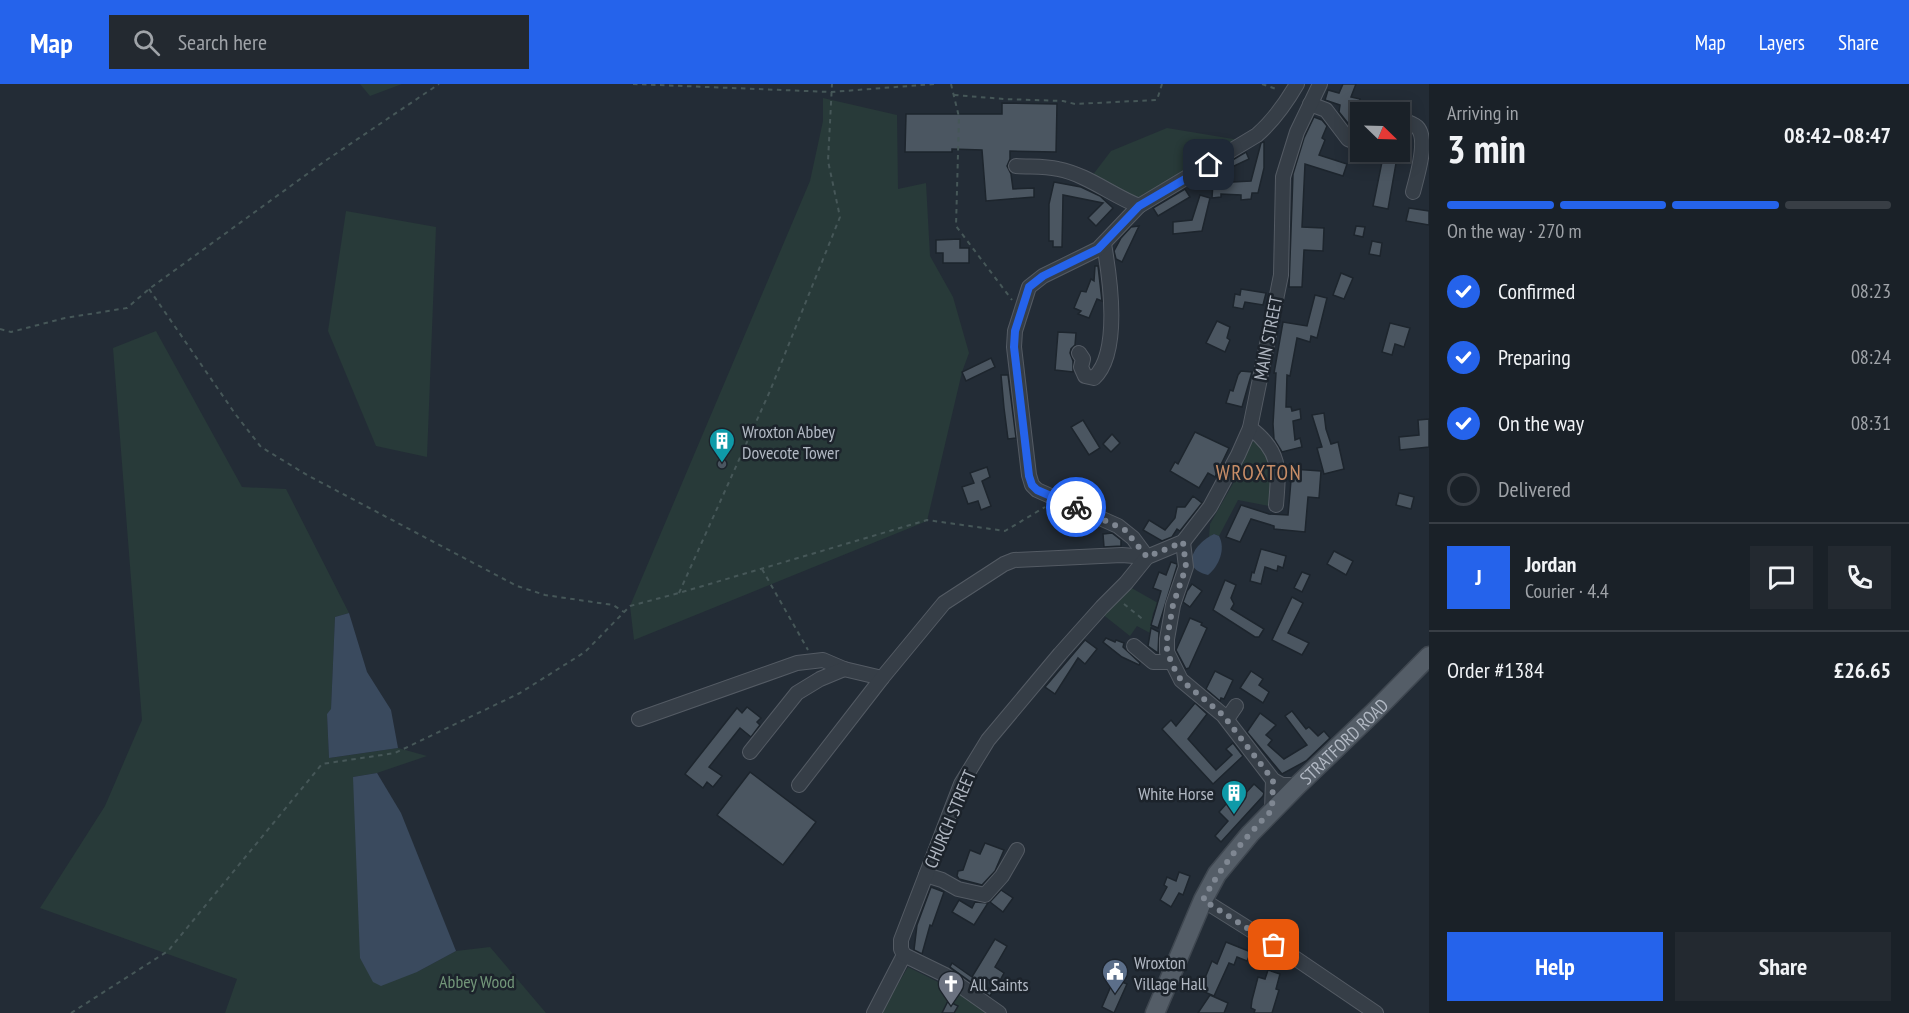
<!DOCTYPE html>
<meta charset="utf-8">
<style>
body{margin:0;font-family:"PT Sans Narrow",sans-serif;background:#232930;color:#f1f3f6;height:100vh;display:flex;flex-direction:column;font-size:22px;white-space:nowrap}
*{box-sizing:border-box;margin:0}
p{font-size:20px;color:#9fa3a8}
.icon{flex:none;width:33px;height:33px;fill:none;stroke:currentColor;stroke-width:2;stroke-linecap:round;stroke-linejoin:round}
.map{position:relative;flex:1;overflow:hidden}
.drawer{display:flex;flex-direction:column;background:#1a2128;width:480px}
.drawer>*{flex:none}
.needle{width:39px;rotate:113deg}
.fabs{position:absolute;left:1350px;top:18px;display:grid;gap:12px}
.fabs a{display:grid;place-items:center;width:60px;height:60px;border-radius:0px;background:#1a2128;box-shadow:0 3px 15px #0003,0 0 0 2px #383e45;font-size:30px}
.pin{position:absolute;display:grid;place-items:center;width:51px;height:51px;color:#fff;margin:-26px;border-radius:12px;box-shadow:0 3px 9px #0006}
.courier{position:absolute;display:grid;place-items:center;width:60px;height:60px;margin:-30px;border:4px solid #2563eb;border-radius:50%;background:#fff;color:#222;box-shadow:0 2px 8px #0007}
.head em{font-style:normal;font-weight:600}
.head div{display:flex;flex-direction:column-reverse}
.head{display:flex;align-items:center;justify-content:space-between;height:102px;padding:0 18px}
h1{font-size:39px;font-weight:600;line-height:45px}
.bar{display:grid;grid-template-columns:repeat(4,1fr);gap:9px 6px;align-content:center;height:72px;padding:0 18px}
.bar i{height:8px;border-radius:4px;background:#383e45}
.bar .current{background:#2563eb}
.bar p{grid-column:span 4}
.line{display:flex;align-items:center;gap:15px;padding:0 18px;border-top:2px solid #383e45}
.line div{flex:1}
.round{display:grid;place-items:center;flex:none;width:63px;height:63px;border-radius:0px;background:#232930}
ol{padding:0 18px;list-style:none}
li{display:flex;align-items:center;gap:18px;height:66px}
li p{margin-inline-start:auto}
li .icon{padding:6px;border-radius:50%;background:#2563eb;color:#fff;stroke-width:4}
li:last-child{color:#9fa3a8}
li i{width:33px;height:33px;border:3px solid #383e45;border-radius:50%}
.action{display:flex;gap:12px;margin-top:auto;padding:12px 18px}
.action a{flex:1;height:69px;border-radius:0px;background:#2563eb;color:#fff;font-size:24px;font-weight:600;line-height:69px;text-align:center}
.action a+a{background:#232930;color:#f1f3f6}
header{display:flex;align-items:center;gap:36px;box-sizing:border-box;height:84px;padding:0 30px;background:#2563eb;color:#fff}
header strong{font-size:28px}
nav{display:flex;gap:33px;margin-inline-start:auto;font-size:21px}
.search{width:420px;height:54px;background:#232930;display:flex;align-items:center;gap:15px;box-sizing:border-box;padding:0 21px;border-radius:0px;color:#9fa3a8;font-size:22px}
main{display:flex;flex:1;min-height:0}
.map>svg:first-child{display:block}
.green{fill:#283a39}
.water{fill:#3a4a5e}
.building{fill:#4b5661;stroke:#1d252d;stroke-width:1.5}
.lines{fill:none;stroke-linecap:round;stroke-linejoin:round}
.minor-casing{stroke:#545b64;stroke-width:16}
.major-casing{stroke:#3f4750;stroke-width:21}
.path{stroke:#465758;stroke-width:2;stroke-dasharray:4.5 4.5;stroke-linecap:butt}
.minor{stroke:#363e47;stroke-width:14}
.major{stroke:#545d67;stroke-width:18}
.done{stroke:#7f8792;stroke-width:6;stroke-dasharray:0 10.8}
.route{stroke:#2563eb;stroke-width:8}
.labels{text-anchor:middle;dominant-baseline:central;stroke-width:5;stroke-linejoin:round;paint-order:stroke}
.street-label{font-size:18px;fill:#b1b8c3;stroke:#1c232b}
.poi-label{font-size:18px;fill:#b1b8c3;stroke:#1c232b;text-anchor:start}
.park-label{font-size:18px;fill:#729679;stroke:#1c232b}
.quarter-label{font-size:21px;letter-spacing:1.5px;fill:#c88d67;stroke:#1c232b}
</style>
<header>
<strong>Map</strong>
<div class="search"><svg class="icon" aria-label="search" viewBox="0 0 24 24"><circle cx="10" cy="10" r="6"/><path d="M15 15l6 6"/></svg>Search here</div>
<nav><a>Map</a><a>Layers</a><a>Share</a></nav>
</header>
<main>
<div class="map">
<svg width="1429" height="929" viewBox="0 0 1429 929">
<rect width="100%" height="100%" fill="#232c36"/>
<g class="green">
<path d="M360,0H402L370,12Z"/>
<path d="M823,14L897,31L898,105L926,99L930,172L953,213L969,269L962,288L927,437L634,556L630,522L810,97L823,37Z"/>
<path d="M1167,44L1239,56L1141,114L1120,111L1092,92L1111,67Z"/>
<path d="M346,127L436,143L427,373L376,362L328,247Z"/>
<path d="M156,247L242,403L286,405L349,529L335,533L331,626L327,630L329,674L398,664L427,672L377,689L353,693L417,888L456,867L490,863L546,929H225L237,895L40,824L105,722L142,636L113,264Z"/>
<path d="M1255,355L1272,377V396L1269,422L1238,416L1219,452L1214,450L1209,453L1210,440L1235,396L1243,372Z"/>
<path d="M1128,502L1158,519L1153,529L1150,549L1137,542L1130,552L1101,529Z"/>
<path d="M908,883L952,905L990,929H881Z"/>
</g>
<g class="water">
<path d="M1214,450L1219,452C1226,465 1219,482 1208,491C1178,484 1195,459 1214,450Z"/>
<path d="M349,529L367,588L391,626L398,664L329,674L327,630L331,625L335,533Z"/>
<path d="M377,689L401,729L456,867L417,888L381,902L373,898L360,874L353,693Z"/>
</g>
<g class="building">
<path d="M1343,0H1356L1351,13L1360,15L1359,19L1363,20L1360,36L1355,48L1339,28L1340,21L1325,16L1328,6L1339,9Z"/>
<path d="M1002,19L1057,20L1056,68L1010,67V75L1007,82L1011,90L1013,105L1034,104V113L986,117L982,66L952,65V68H905L906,30H1002Z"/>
<path d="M1314,33L1322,36L1327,42L1322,54L1325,56L1319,71L1347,80L1343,92L1305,80L1302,143L1324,144L1323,167L1304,166L1302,203H1289L1293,90L1304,54Z"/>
<path d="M1263,58H1264V84L1258,109H1252L1251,115L1241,116V111L1221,110V113L1212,114L1213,99L1251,97L1261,59Z"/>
<path d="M1246,68L1249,75L1232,83L1229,78Z"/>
<path d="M1384,68H1398L1388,125L1373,122Z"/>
<path d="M1054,98L1081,103L1100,112L1113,124L1096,142L1088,134L1103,119L1063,111L1062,163H1053V157H1049V120Z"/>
<path d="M1185,105L1190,113L1158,132L1153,124Z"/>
<path d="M1200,111L1210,114L1202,147L1173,150V138L1192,136Z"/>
<path d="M1409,124L1429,127V141L1406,137Z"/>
<path d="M1139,142L1122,178L1116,175L1114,167L1121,154L1131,143Z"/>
<path d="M1356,142L1365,143L1363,153L1354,151Z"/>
<path d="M960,155V164H969V179H943V169H936V156Z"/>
<path d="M1372,157L1382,159L1380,172L1369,170Z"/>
<path d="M1095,182H1098L1102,217L1097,215L1089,234L1078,230L1081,227L1074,224L1081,207L1086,208L1091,195L1094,197Z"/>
<path d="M1341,189L1353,194L1344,215L1333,211Z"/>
<path d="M1241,205L1266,209L1263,221L1245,218L1243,225L1233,223L1235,210L1240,211Z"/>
<path d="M1315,211L1327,214L1317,254L1311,252L1310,258L1297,254L1290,292L1287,291L1286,323H1291L1292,327L1300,325L1301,335L1293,337L1295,356L1300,354L1302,363L1282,368L1274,355L1273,340L1276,289H1274L1283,238L1307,242Z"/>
<path d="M1217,237L1230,243L1227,254L1230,256L1225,268L1206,259Z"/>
<path d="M1390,239L1410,244L1404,263L1395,260L1392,271L1382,268Z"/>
<path d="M1058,248L1076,249L1075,261L1071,265L1070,269L1073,277V288L1055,286Z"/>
<path d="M991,274L995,283L966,297L962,288Z"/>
<path d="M1241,287L1252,288L1242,323L1226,319L1230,306L1233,307L1238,291Z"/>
<path d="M1001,291H1008L1016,354L1008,355L1004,324Z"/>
<path d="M1324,329L1326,345L1331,360L1338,358L1344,385L1324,390L1317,364L1322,363L1312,331Z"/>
<path d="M1429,335V363L1400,366L1399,353L1419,351L1418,336Z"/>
<path d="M1083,336L1100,364L1089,371L1071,343Z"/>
<path d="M1195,348L1229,364L1215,393L1208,389L1199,404L1170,387L1175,378L1178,380Z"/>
<path d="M1112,350L1120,359L1111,368L1103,360Z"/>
<circle cx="722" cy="380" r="5"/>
<path d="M987,383L990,393L982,397L991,422L981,426L978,417L968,420L962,403L974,399L970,389Z"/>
<path d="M1292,385L1321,387L1319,414L1308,413L1305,448L1274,445V442L1251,435L1240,458L1226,453L1241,421L1269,430L1288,431Z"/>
<path d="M1399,409L1414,413L1411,425L1396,421Z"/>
<path d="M1193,412L1202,419L1180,447L1177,445L1172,453L1162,457L1143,446L1149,436L1165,446L1175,434L1177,423H1185Z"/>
<path d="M1112,449L1121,456V462L1104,463L1103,450Z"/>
<path d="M1261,465L1286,472L1283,484L1278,482L1277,487L1265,483L1261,500L1250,497L1252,488L1254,489Z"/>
<path d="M1334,467L1353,477L1346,491L1327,480Z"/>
<path d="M1171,478L1177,480V482L1158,544L1151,541L1161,507L1153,504L1159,488L1166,491Z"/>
<path d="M1302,488L1310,491L1302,508L1294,504Z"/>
<path d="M1225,496L1236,501L1231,514L1234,520L1231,525L1264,545L1259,553H1255L1213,526Z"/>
<path d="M1192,500L1202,507L1190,523L1183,518L1187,507Z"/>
<path d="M1292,513L1303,519L1288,549L1309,559L1302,571L1272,556Z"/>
<path d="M1190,534L1202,539L1201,541L1207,544L1189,584L1186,585L1176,566Z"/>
<path d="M1151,544L1159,548L1158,569L1148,562Z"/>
<path d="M1106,554L1115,558L1116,556L1124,559L1123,563L1140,579L1139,581L1122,573L1103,558Z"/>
<path d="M1085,556L1097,565L1085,580L1078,574L1055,610L1045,603Z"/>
<path d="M1215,587L1233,596L1224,615L1221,614L1220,617L1206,605Z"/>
<path d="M1251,587L1263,595L1259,601L1269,608L1263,619L1240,604Z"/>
<path d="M1195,619L1207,630L1188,655L1216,686L1232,671L1226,665L1233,659L1243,672L1213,700L1162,645L1171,636L1176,642Z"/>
<path d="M747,623L761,634L757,638L760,641L751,653L740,644L709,683L722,692L713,703L707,698L703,704L685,690L737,624L742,629Z"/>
<path d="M1292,627L1306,645L1309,643L1318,652L1324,647L1330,654L1306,677L1282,690L1247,648L1260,629L1276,641L1266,651L1272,656L1268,661L1284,675L1307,661L1285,632Z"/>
<path d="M750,688L816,738L783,781L717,731Z"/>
<path d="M1254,700L1264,709L1263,712L1221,758L1215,752L1228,737L1219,728L1227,719L1232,724Z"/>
<path d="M985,759L1004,766L995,787L982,801L959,795L957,792L958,787L963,786L970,766L980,770Z"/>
<path d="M1179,788L1190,792L1183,811L1179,809L1171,823L1160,816L1167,803L1164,801L1167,793L1176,797Z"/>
<path d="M931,803L944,808L932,842L930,841L922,870L914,866L917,841Z"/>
<path d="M1001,806L1013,814L1003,828L990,818Z"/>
<path d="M959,816L972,824L975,818L988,819L974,841L952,828Z"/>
<path d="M995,855L1007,862L995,883L1004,889L998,900L987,895L984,901L993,907L990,912L950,883L952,879L972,893Z"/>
<path d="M1226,858L1251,868L1247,877L1237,873L1234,881L1229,879L1214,912L1200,906L1212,877L1217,880Z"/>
<path d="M1268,886L1280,890L1276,905L1279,906L1272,929H1254L1255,926L1251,924L1252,916L1258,893L1265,895Z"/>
<path d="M1114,895L1127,900L1114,929L1102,923Z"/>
<path d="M1210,911L1228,919L1224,929H1198Z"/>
<path d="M948,917L958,922L954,929H942Z"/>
</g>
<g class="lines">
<defs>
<g id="minor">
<path d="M1310,20L1326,26L1348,55L1360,60"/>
<path d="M1400,35C1405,37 1412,39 1417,43C1429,55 1417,92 1413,108"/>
<path d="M1016,82C1030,83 1045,82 1058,85C1088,91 1111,111 1139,122"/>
<path d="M1079,269L1083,275L1081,283L1085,292L1094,294C1121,269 1110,194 1104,160"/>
<path d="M1250,344C1281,367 1279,386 1276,421"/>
<path d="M1183,458L1186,483L1173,521L1167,555V568L1181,596L1223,631L1273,696L1282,701H1298"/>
<path d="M1147,473L1133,454L1118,442L1037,406L1032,401L1029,391L1014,263L1015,247L1029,203L1043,192L1098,165L1139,122L1257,51C1273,37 1286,19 1297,0"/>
<path d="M1134,562L1153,578H1171"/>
<path d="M639,635L797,579L823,576L844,585L882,594"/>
<path d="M1227,635L1236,622"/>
<path d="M750,668L797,609L820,595L844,585"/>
<path d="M799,701L882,594L944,519L1004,480L1014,476L1122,471L1147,473"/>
<path d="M1272,726L1273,696"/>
<path d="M926,791L942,796L958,805L985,811L1002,792L1017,766"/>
<path d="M1203,816L1292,872L1376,929"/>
<path d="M874,929L904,871"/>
<path d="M999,929L945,891L904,871L901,865V856L961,700L988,656L1060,570L1102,523L1126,499L1147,473L1183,458L1210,423L1238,371L1250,344L1281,191L1283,93L1297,48L1320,0"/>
</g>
<g id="major">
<path id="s1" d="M1155,929L1203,816L1217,790L1250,750L1298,701L1375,627L1429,572"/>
</g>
</defs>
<use href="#minor" class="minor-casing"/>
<use href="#major" class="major-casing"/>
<g class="path">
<path d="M633,0L831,8L935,0"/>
<path d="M951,0L959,33L956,142L1012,216"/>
<path d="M1262,0L1279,6"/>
<path d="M954,11L1004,15L1063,17L1075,20L1157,16L1162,0"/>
<path d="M149,205L236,331L261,363L307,391L517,502L545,511L613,521L624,528"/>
<path d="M0,245L11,248L65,234L127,224L149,205L325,77L439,0"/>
<path d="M762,485L808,566"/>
<path d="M679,509L770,307L840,133L828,77L832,0"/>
<path d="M1124,520L1145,537"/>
<path d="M71,929L168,867L322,680L395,669L520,609L585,568L630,522L679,509L927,436L1005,447L1045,423"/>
</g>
<use href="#minor" class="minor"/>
<use href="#major" class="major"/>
</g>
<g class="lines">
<path class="done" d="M1076,423L1125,446L1147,473L1183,458L1186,483L1173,521L1167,555V568L1175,586L1181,596L1223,631L1273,696L1272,726C1244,755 1222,781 1203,816L1274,861"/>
<path class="route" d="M1076,423L1037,406L1032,401L1029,392L1014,263L1015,247L1029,203L1043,192L1098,165L1139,122L1209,81"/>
</g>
<defs>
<symbol id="building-pin" viewBox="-11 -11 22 30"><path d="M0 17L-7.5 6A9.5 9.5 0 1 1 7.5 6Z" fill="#0f9aa8" stroke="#1c232b"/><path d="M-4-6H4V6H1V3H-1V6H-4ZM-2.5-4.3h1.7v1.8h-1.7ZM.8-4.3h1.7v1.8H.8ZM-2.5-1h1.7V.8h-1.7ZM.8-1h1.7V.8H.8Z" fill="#fff"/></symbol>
<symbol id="civic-pin" viewBox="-11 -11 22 30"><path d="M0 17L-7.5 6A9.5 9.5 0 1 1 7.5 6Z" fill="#5c6f8a" stroke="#1c232b"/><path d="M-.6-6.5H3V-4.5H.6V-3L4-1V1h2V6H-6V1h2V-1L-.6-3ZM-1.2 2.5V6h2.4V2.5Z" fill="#fff"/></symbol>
<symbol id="church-pin" viewBox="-11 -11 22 30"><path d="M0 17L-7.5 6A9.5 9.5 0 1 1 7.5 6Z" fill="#6b7280" stroke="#1c232b"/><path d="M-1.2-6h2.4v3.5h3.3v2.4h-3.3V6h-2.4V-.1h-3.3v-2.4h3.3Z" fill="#fff"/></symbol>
</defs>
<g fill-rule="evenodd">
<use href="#building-pin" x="707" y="342" width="30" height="40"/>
<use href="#building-pin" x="1219" y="694" width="30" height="40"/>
<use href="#civic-pin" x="1100" y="873" width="30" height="40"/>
<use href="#church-pin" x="936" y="885" width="30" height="40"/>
</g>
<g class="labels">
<g class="street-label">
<text transform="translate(1268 254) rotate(-79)">MAIN STREET</text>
<text stroke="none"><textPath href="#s1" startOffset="336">STRATFORD ROAD</textPath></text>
<text transform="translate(950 735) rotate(-67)">CHURCH STREET</text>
</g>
<g class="poi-label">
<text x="742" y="347">Wroxton Abbey<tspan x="742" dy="21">Dovecote Tower</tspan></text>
<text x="1214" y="709" text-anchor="end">White Horse</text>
<text x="1134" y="878">Wroxton<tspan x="1134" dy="21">Village Hall</tspan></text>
<text x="970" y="900">All Saints</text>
</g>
<g class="park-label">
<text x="477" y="897">Abbey Wood</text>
</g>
<g class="quarter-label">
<text x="1259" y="388">WROXTON</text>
</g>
</g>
</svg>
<div class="fabs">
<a><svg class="needle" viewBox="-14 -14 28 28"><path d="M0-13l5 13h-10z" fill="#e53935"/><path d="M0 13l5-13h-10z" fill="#9fa3a8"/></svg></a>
</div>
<div class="pin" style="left:1274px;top:861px;background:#ea580c"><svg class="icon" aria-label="bag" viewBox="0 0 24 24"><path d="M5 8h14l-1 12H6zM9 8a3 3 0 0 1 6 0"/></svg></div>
<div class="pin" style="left:1209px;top:81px;background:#1f2937"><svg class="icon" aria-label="home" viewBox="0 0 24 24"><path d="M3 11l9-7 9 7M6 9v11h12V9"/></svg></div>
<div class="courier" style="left:1076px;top:423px"><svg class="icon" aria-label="bike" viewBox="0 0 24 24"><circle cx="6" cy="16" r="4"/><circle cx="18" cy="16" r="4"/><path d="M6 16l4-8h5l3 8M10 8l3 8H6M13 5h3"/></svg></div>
</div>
<section class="drawer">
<div class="head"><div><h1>3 min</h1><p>Arriving in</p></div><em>08:42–08:47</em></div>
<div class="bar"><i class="current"></i><i class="current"></i><i class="current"></i><i></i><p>On the way · 270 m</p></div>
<ol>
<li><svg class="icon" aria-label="check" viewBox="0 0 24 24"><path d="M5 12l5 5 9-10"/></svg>Confirmed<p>08:23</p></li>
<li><svg class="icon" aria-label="check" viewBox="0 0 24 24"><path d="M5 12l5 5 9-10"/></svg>Preparing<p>08:24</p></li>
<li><svg class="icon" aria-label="check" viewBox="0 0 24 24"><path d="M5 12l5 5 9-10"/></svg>On the way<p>08:31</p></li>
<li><i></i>Delivered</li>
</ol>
<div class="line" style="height:108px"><b class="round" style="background:#2563eb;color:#fff">J</b><div><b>Jordan</b><p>Courier · 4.4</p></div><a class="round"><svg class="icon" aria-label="chat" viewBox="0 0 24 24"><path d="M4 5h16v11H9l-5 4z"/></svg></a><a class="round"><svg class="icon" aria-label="phone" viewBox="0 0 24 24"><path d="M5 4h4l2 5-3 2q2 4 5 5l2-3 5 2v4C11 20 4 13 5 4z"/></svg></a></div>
<div class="line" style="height:78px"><div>Order #1384</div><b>£26.65</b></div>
<div class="action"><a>Help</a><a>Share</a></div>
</section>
</main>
